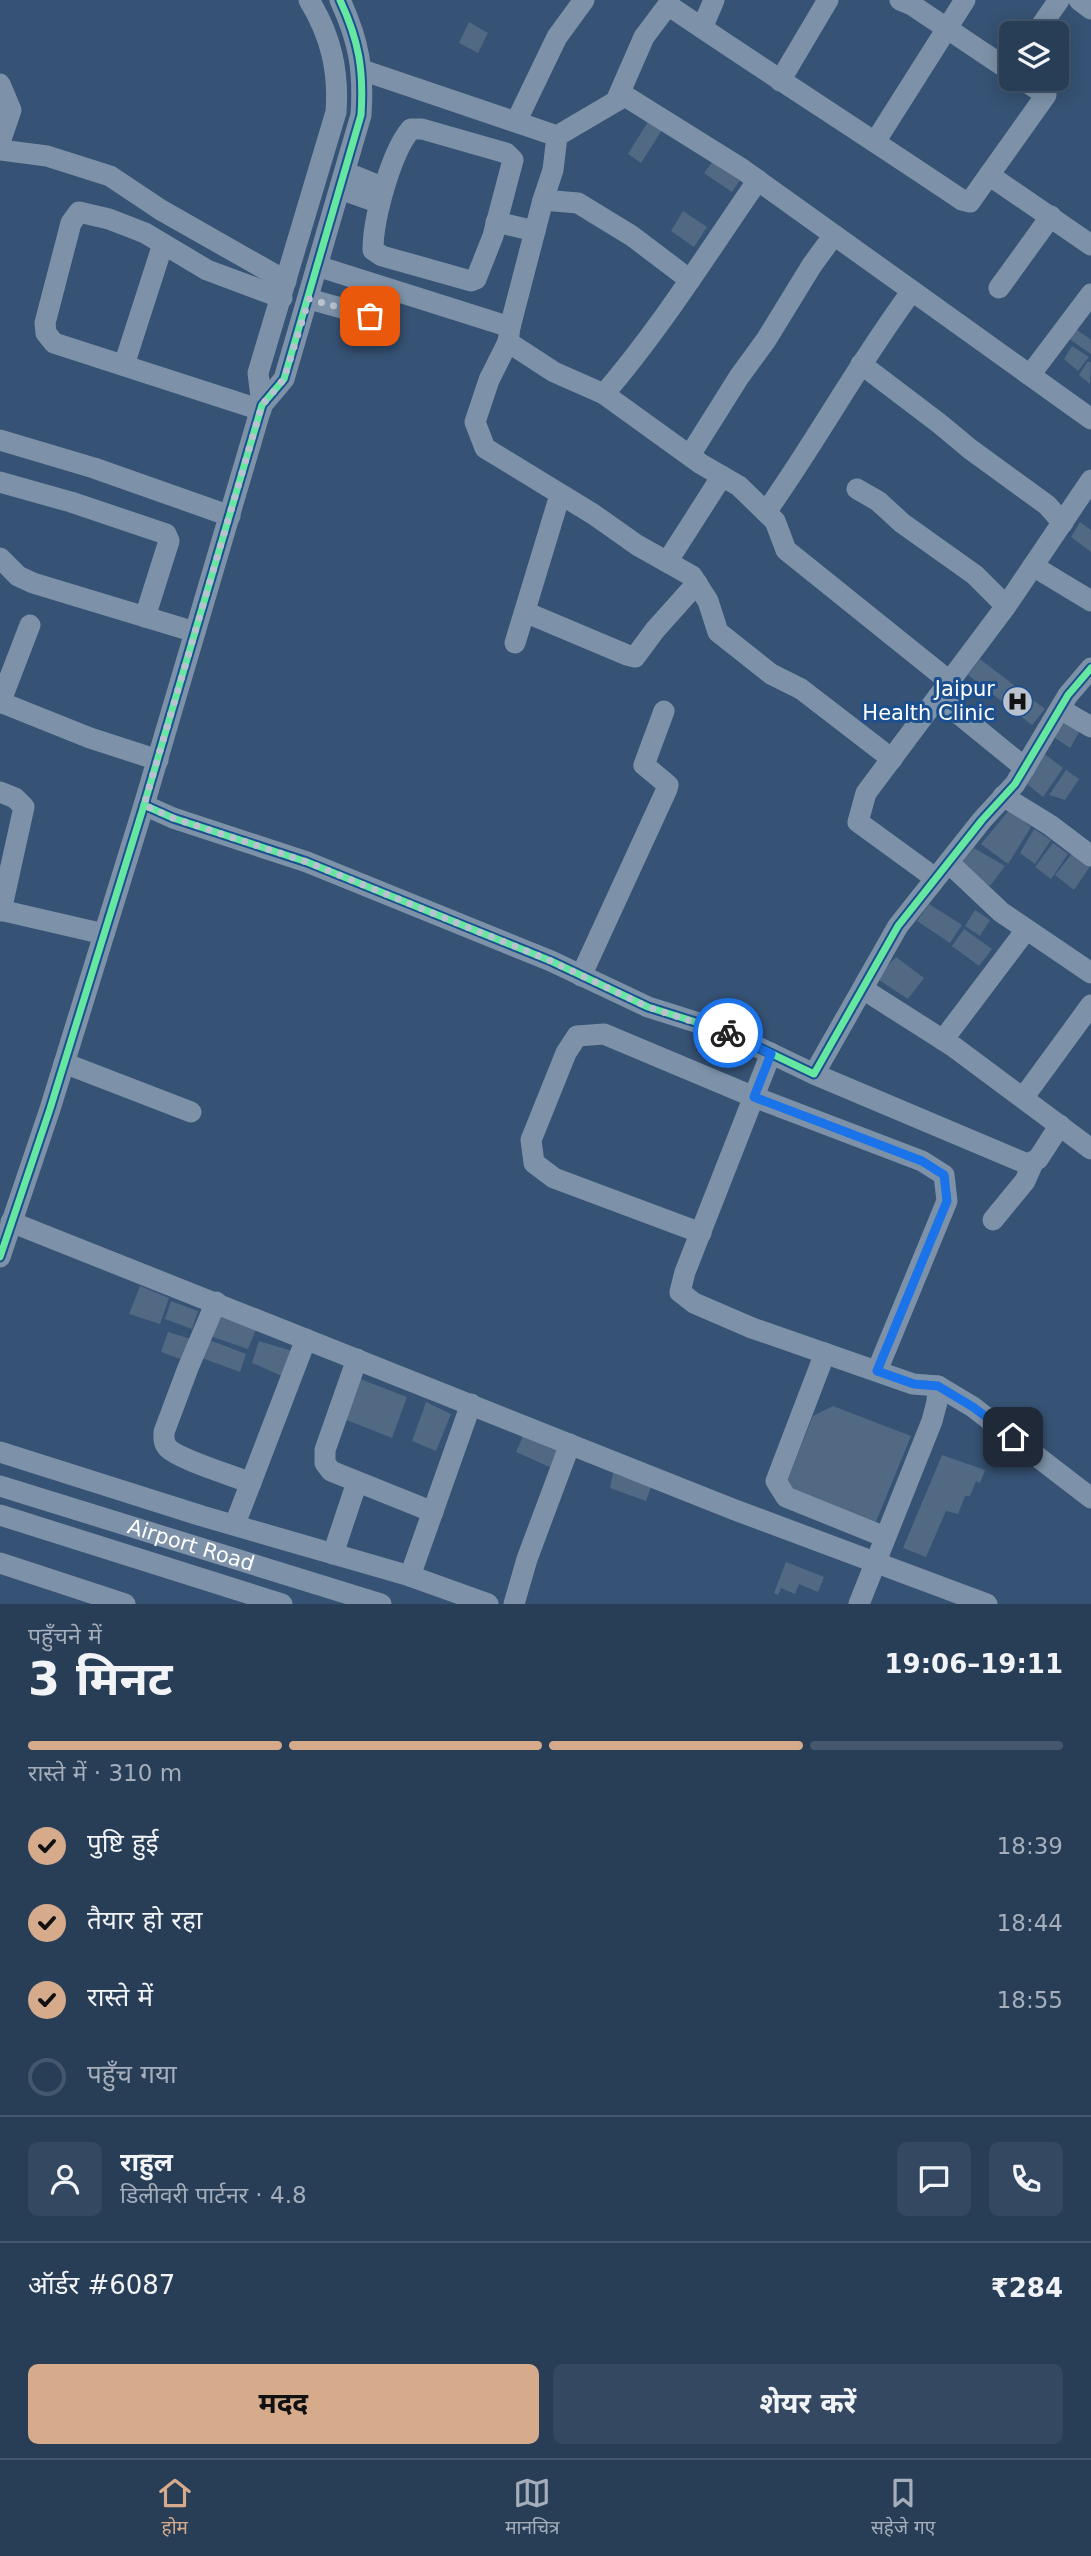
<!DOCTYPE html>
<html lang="hi">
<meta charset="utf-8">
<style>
body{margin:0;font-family:"DejaVu Sans","Noto Sans Devanagari",sans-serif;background:#344961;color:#f1f3f6;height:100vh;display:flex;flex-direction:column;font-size:26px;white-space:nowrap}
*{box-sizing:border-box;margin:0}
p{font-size:23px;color:#a5aeba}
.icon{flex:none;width:38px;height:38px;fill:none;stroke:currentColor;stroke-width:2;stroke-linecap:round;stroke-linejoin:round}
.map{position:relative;height:1604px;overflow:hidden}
.sheet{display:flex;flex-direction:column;background:#283e57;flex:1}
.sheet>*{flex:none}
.fabs{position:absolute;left:999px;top:21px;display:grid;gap:14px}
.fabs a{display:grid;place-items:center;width:70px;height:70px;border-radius:10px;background:#283e57;box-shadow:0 4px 18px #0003,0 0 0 2px #44576d;font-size:35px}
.pin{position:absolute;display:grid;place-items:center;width:60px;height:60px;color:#fff;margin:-30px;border-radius:14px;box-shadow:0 4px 10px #0006}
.courier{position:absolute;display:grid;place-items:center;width:70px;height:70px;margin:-35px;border:5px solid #1a73e8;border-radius:50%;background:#fff;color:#222;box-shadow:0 2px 9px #0007}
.headline em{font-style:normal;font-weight:700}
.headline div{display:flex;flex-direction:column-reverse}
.headline{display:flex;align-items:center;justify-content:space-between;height:119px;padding:0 28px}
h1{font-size:46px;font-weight:700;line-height:52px}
.bar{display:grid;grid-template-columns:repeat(4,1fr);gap:10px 7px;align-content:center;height:84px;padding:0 28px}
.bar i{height:9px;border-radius:5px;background:#44576d}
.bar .selected{background:#d6ab8b}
.bar p{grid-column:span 4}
.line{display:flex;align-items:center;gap:18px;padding:0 28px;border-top:2px solid #44576d}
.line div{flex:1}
.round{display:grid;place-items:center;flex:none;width:74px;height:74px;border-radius:10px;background:#344961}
ol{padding:0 28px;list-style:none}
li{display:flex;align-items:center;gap:21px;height:77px}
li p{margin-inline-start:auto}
li .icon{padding:7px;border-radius:50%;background:#d6ab8b;color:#111;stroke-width:4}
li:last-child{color:#a5aeba}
li i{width:38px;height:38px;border:4px solid #44576d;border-radius:50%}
.cta{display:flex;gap:14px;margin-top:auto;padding:14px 28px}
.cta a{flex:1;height:80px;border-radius:10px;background:#d6ab8b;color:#111;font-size:28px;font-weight:700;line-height:80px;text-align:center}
.cta a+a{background:#344961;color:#f1f3f6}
.dock{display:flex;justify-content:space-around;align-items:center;height:98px;border-top:2px solid #44576d;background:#283e57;font-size:19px;color:#a5aeba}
.dock a{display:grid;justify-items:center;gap:4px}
.dock .selected{color:#d6ab8b}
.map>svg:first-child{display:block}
.building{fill:#526984}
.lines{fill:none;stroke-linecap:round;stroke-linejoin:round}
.minor{stroke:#7d92a8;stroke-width:21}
.cycleway-casing{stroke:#1b4f8f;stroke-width:11}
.cycleway{stroke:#66e7a1;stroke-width:7}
.done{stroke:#b9c2ce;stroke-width:7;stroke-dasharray:0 12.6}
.route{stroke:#1a73e8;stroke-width:9}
.labels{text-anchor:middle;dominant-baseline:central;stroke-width:6;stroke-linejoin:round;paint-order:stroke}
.poi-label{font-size:21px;fill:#fff;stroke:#1b4f8f;text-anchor:end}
.street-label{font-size:21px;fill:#fff;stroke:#1b4f8f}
</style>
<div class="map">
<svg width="1091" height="1604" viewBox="0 0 1091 1604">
<rect width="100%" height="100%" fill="#365274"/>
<g class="building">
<path d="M469,22L488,33L478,53L459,43Z"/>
<path d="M649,120L662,130L641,163L628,154Z"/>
<path d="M713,161L740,180L732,192L704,173Z"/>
<path d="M683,211L707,227L694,247L671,231Z"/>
<path d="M1072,326L1091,340V354L1065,336Z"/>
<path d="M1072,346L1089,357L1078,371L1064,359Z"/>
<path d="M1088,361L1091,363L1090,384L1079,375Z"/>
<path d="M1080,522L1091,530V552L1071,537Z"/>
<path d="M980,659L1045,709L1032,725L968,675Z"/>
<path d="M1064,718L1081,729L1070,748L1051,735Z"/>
<path d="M1042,752L1063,768L1043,797L1022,780Z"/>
<path d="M1066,770L1079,779L1065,800L1049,795Z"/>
<path d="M1010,809L1031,827L1008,864L981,844Z"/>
<path d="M1034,829L1051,840L1035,864L1020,853Z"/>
<path d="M1053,843L1068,854L1051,879L1035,867Z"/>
<path d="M974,848L1005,866L990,886L960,865Z"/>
<path d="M1075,850L1091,865L1074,890L1055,875Z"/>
<path d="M929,904L962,925L950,943L917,921Z"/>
<path d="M975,910L990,920L980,936L965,926Z"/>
<path d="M964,929L992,949L979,966L952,946Z"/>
<path d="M896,957L924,978L908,999L876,978Z"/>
<path d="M140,1286L169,1298L160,1324L129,1314Z"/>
<path d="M171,1301L198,1311L192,1329L165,1319Z"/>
<path d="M220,1314L257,1327L248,1349L210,1336Z"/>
<path d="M168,1332L191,1339L183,1360L161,1352Z"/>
<path d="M209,1340L246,1354L240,1372L202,1358Z"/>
<path d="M259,1341L292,1351L282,1376L252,1363Z"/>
<path d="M360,1379L407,1397L392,1438L344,1419Z"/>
<path d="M426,1402L451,1414L436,1451L412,1441Z"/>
<path d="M833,1406L911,1436L873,1529L783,1492L813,1416Z"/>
<path d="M524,1434L562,1449L554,1469L516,1452Z"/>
<path d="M942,1455L985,1470L980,1483L976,1481L970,1496H965L958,1514L946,1511L926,1557L903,1548Z"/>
<path d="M613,1473L651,1487L646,1501L610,1488Z"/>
<path d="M786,1562L824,1577L818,1592L799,1584L795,1594L781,1588L778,1595L774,1593Z"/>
</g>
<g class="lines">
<g class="minor">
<path d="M900,0L912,5L1012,72"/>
<path d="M1079,0L1091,9"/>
<path d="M702,28L714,0"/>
<path d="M1036,33L1059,0"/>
<path d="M362,70L557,136L625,96L742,169L1091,419"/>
<path d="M780,81L828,0"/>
<path d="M0,84L11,110L0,142"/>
<path d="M616,101L644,37L668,5C765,71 864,134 962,200L970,202L989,175L1091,245"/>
<path d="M516,122L557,37L584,0"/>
<path d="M411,129H422L506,153L513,160L493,236L476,279L471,281L382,256L373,250C373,219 391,152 411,129Z"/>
<path d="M875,142L965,0"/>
<path d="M0,150L47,156L110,176L161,210L286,281"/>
<path d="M345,172L384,188"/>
<path d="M989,175L1046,95L1022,79"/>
<path d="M340,189L380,203"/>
<path d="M543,200L578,203L632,236L690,280"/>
<path d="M496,222L535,231"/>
<path d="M317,266L510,327L508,342L554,372L604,394L701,464L739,486L775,521L786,550L949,681"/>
<path d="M999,288L1051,216"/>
<path d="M309,299L370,316"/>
<path d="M510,327L543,200L553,170L557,136"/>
<path d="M508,342L489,380L475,422L485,448L593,514L637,545L692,576L708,601L718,632L771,674L801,689L892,759"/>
<path d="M861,364L940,424L970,449L1047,505L1063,523"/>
<path d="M124,365L163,244"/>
<path d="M1030,375L1091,294"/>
<path d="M604,394C661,328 708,252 758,180"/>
<path d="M262,405L258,373L336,112C339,71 331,36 309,0"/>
<path d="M261,410L54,343L46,333L45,323L71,223L79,212L109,219L145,233L207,270L282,298"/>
<path d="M0,440L94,468L230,516"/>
<path d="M690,455L739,377L766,340L812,265L834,235"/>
<path d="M0,482L71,502L166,534L169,541L145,617"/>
<path d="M857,489L878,501L902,523L975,575L1006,606"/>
<path d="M766,512C817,440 859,362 912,291"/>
<path d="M0,558L18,576L33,583L195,632"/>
<path d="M667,562L722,476"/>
<path d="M1033,566L1091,601"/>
<path d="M525,612L627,655L635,657L655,630L697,583"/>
<path d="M515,643L560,495"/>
<path d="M938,697L1025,768"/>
<path d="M0,702L90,738L158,760"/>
<path d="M0,703L30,625"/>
<path d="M1060,709L1091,727"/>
<path d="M0,792L15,798L24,807L1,911"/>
<path d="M1003,796L1050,825L1091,856"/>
<path d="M144,805L173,818L307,862L551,961L648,1007L724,1031L814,1074L898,926L982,820L1015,784L1068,695L1091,668"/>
<path d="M949,863L1001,912L1091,973"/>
<path d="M935,878L858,822L866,793L1006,606L1091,480"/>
<path d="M0,910L104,934"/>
<path d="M581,976L667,789L668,785L644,765L664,711"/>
<path d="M863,989L954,1047L1091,1149"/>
<path d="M943,1040L1026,930"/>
<path d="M771,1053L685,1272L680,1292L694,1303L752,1328L913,1384L938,1386L937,1402L932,1421L859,1604"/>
<path d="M64,1063L191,1112"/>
<path d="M814,1074L1027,1164L1038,1159L1060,1125"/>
<path d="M1023,1098L1091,1005"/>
<path d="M993,1220L1025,1181L1033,1163"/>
<path d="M11,1222L735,1510L987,1604"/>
<path d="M701,1233L554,1178L534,1163L531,1140L566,1053L577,1036L604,1034L754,1097L922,1161L944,1175L947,1201L877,1371"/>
<path d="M0,1257L50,1109L144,805L262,405L284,379L361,115C364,70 359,41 340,0"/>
<path d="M216,1302L188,1368L164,1432C164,1438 163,1443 168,1448C178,1459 234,1476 251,1483"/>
<path d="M825,1353L776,1481L786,1497L885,1537"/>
<path d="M357,1359L325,1450V1463L331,1471L433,1512"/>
<path d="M938,1386L973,1407L1091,1498"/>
<path d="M0,1452L202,1516L410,1576L488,1604"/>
<path id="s1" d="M0,1486L381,1604"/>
<path d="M0,1515L282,1604"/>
<path d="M235,1524L306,1339"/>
<path d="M333,1554L357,1482"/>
<path d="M0,1563L125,1604"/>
<path d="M410,1576L471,1404"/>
<path d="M514,1604L527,1559L570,1444"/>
</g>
<defs>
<g id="cycleway">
<path d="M144,805L173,818L307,862L551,961L648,1007L724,1031L814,1074L898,926L982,820L1015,784L1068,695L1091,668"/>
<path d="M0,1257L50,1109L144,805L262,405L284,379L361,115C364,70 359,41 340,0"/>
</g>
</defs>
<use href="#cycleway" class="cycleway-casing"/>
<use href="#cycleway" class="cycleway"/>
</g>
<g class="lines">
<path class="done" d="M370,316L309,299L284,379L262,405L144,805L173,818L307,862L551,961L648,1007L728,1033"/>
<path class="route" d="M728,1033L771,1054L754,1097L922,1161L944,1175L947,1201L877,1371L914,1384L938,1386L973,1407L1013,1437"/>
</g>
<defs>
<symbol id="hospital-disc" viewBox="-11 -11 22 22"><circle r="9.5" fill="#b9c2ce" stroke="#1b4f8f"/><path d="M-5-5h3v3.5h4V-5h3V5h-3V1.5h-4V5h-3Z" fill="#111"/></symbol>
</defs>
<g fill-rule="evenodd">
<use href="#hospital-disc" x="1000" y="684" width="35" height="35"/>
</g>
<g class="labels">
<g class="poi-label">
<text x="995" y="689">Jaipur<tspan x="995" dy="24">Health Clinic</tspan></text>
</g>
<g class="street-label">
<text stroke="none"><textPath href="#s1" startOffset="200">Airport Road</textPath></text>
</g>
</g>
</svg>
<div class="fabs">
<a><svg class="icon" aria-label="layers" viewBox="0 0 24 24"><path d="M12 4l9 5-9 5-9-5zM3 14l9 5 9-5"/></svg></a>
</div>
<div class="pin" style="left:370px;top:316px;background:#ea580c"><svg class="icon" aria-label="bag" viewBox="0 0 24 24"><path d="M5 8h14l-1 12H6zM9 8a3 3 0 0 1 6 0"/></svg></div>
<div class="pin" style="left:1013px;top:1437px;background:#1f2937"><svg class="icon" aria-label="home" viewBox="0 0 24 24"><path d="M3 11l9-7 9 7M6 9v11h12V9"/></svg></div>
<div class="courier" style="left:728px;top:1033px"><svg class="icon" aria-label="bike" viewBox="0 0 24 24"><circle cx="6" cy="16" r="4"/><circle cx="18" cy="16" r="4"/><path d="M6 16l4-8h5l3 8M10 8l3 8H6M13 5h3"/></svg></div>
</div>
<section class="sheet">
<div class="headline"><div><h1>3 मिनट</h1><p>पहुँचने में</p></div><em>19:06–19:11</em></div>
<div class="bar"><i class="selected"></i><i class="selected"></i><i class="selected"></i><i></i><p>रास्ते में · 310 m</p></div>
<ol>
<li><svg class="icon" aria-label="check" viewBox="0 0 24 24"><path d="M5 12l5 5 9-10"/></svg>पुष्टि हुई<p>18:39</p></li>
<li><svg class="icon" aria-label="check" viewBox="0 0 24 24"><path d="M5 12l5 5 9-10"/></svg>तैयार हो रहा<p>18:44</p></li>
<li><svg class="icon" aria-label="check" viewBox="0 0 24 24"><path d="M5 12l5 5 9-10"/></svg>रास्ते में<p>18:55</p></li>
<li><i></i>पहुँच गया</li>
</ol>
<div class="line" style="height:126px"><a class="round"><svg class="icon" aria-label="person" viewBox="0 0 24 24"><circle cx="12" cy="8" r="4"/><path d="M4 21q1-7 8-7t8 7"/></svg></a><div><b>राहुल</b><p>डिलीवरी पार्टनर · 4.8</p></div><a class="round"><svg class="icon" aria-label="chat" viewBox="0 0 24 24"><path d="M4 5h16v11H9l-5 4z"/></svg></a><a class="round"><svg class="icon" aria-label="phone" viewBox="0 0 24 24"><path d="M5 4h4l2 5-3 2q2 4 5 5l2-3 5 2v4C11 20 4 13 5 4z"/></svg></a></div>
<div class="line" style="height:91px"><div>ऑर्डर #6087</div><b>₹284</b></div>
<div class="cta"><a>मदद</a><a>शेयर करें</a></div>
</section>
<nav class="dock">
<a class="selected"><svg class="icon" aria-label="home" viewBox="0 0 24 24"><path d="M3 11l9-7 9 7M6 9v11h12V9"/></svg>होम</a>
<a><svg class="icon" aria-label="map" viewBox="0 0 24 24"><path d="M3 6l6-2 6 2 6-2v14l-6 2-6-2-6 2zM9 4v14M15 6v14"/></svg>मानचित्र</a>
<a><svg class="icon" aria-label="saved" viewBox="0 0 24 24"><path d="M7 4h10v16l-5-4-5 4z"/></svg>सहेजे गए</a>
</nav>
